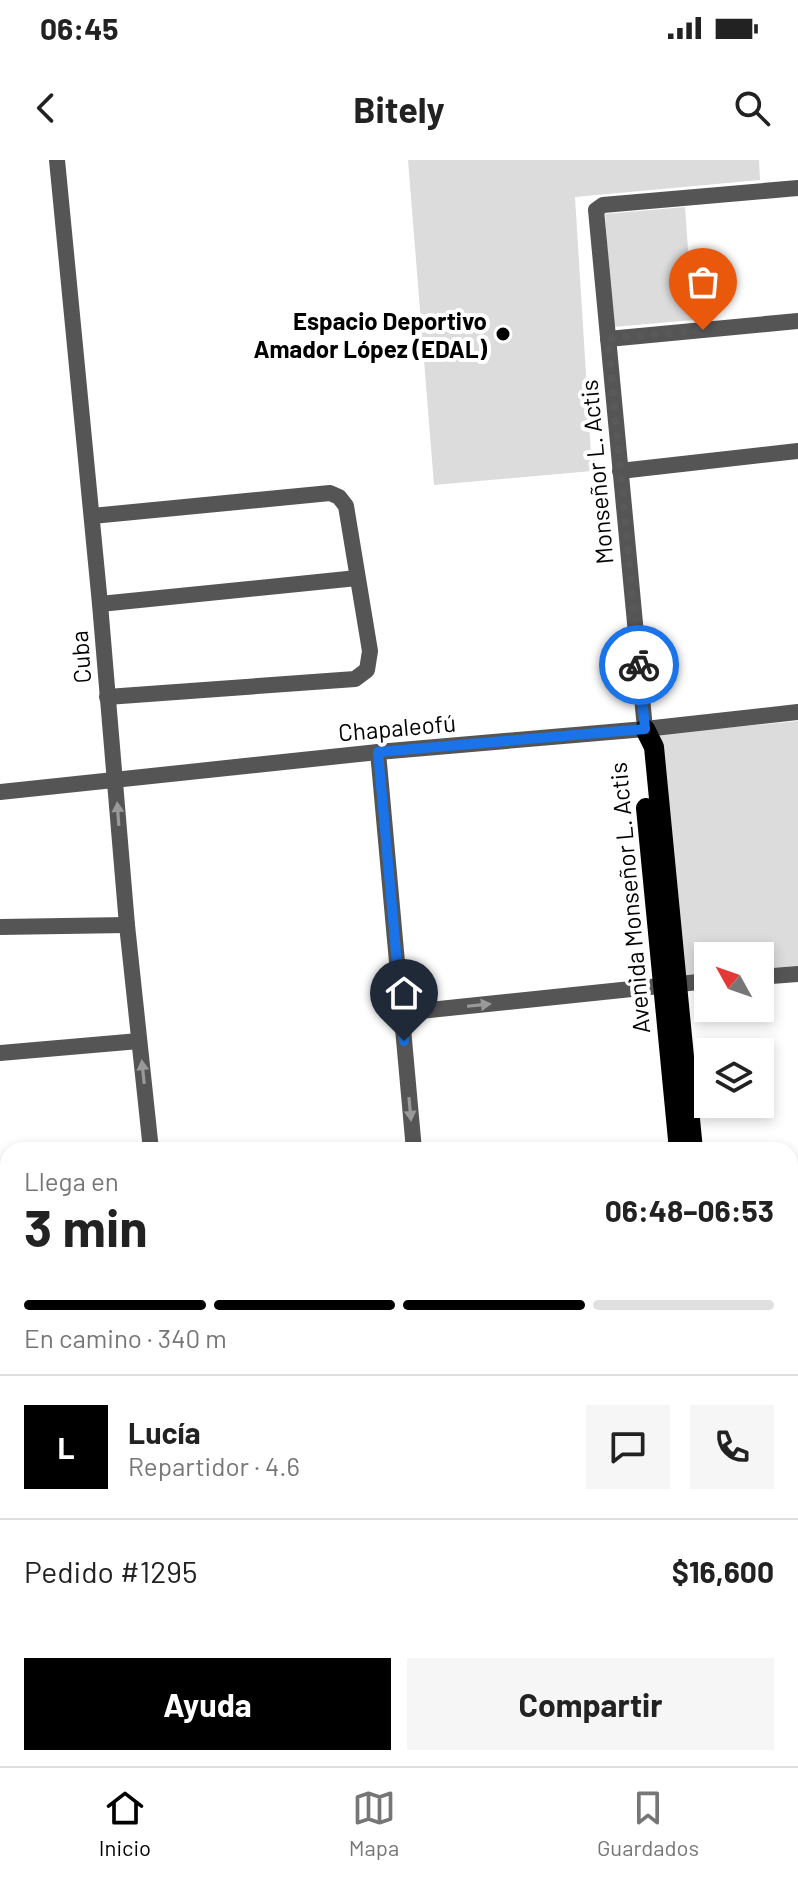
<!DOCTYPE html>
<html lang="es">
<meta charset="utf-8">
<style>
body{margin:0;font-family:Barlow,sans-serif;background:#f6f6f6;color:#222;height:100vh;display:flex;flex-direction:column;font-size:30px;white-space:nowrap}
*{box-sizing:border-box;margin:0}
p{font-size:26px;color:#767676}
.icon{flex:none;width:44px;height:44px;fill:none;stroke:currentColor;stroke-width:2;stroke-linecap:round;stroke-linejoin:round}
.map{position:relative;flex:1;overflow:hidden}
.panel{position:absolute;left:0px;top:982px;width:798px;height:624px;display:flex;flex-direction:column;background:#fff;border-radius:24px 24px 0 0;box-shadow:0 4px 12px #0003}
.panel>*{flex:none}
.needle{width:52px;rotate:310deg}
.controls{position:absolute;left:694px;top:782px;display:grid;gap:16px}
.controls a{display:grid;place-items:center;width:80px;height:80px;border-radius:0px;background:#fff;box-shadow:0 4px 12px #0003;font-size:40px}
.pin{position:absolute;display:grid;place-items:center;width:68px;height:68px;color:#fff;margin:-82px -34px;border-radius:50% 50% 50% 0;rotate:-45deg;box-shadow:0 0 8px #0007}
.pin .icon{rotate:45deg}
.courier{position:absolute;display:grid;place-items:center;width:80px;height:80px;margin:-40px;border:6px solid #1a73e8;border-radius:50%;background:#fff;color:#222;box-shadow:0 2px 10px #0007}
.headline em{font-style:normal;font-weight:700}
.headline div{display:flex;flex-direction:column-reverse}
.headline{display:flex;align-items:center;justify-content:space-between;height:136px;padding:0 24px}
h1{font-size:52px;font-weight:700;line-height:60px}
.bar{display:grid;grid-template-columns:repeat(4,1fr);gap:12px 8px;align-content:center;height:96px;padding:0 24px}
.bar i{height:10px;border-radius:6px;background:#e0e0e0}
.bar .on{background:#000}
.bar p{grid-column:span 4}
.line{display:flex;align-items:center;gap:20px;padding:0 24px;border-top:2px solid #e0e0e0}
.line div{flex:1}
.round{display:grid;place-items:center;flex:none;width:84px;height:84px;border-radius:0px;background:#f6f6f6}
.button{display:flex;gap:16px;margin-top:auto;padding:16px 24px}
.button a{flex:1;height:92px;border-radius:0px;background:#000;color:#fff;font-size:32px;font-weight:700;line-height:92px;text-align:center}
.button a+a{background:#f6f6f6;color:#222}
.status{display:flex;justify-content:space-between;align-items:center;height:56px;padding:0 40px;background:#fff;direction:ltr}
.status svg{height:22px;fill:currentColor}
header{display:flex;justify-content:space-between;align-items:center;height:104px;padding:0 24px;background:#fff;font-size:36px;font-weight:700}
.menu{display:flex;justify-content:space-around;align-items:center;height:112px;border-top:2px solid #e0e0e0;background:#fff;font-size:22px;color:#767676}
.menu a{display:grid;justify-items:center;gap:4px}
.menu .on{color:#000}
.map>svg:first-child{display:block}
.green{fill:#dcdcdc}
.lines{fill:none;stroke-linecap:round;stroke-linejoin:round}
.minor{stroke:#555;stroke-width:16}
.major{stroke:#000;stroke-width:20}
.oneway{fill:#999}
.done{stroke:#595959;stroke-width:8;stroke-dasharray:0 14.4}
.route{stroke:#1a73e8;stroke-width:10}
.poi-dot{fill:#000;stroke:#fff;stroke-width:3}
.labels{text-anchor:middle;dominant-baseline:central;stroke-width:8;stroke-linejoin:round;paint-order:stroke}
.poi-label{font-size:24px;font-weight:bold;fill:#000;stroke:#fff;text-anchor:end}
.street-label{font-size:24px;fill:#000;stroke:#fff}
</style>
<div class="status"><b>06:45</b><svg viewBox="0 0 49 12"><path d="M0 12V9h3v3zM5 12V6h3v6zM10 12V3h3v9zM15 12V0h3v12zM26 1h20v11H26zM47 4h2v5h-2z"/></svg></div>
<header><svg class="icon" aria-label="back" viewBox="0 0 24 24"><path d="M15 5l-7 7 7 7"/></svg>Bitely<svg class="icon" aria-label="search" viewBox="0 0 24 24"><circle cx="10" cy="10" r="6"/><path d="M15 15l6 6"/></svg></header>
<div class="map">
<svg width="798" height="1606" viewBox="0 0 798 1606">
<rect width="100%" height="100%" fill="#fff"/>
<g class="green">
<path d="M408,0H759L760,20L575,37L592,311L434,325Z"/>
<path d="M685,47L693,160L613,167L605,54Z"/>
<path d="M798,561V806L760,809V796H708V814L683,817L660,574Z"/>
</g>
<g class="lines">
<g class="minor">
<path d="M57,0L100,444L127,765L151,990"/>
<path d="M608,179L798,161"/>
<path d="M620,311L798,291"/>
<path d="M92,356L330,333L339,337L346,346L370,491L367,510L355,519L107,537"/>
<path d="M100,444L357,418"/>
<path d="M645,569L596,50L603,45L798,28"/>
<path d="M378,592L414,990"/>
<path d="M0,632L378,592L645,569L798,552"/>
<path d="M0,767L127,765"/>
<path d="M760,817L798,814"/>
<path d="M401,853L708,821"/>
<path d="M0,893L139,881"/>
<path d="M0,1026L8,1025"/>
<path d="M790,1084H798"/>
<path d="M0,1291L8,1290"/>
<path d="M790,1354L798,1353"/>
<path d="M0,1423H8"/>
<path d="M0,1555L8,1554"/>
<path d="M211,1598L212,1606"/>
<path d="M474,1598L475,1606"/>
</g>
<g class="major">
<path d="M645,569L654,587L693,990"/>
<path d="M646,648L679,990"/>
<path d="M752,1598L753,1606"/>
</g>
</g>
<defs><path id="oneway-solid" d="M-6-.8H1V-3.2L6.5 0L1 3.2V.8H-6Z" transform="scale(2)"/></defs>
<g class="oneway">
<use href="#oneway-solid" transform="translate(118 654) rotate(-94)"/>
<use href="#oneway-solid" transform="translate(479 845) rotate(-6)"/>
<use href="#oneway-solid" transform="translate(143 912) rotate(-96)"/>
<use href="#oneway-solid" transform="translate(410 949) rotate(85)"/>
</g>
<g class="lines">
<path class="done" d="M639,505L608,179L703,170"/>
<path class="route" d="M404,881L378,592L645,569L639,505"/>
</g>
<circle class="poi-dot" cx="503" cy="174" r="8"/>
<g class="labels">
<g class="poi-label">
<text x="487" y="160">Espacio Deportivo<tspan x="487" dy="28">Amador López (EDAL)</tspan></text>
</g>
<g class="street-label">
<text transform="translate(596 312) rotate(-95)">Monseñor L. Actis</text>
<text transform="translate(80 497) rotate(-94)">Cuba</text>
<text transform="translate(397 567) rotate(-5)">Chapaleofú</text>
<text transform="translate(629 738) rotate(-95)">Avenida Monseñor L. Actis</text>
</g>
</g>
</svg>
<div class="controls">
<a><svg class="needle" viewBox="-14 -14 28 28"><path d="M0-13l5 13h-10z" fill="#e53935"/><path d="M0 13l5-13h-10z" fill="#767676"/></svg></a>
<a><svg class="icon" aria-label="layers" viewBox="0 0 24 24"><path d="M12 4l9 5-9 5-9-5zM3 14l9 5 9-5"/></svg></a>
</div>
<div class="pin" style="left:703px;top:170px;background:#ea580c"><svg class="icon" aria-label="bag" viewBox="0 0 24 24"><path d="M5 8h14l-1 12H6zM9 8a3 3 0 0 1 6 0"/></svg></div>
<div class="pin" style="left:404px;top:881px;background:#1f2937"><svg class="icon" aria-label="home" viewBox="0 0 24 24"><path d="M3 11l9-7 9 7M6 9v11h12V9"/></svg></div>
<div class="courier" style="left:639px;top:505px"><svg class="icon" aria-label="bike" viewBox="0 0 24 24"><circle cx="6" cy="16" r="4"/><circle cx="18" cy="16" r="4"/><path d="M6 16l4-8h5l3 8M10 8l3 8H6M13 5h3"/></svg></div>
<section class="panel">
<div class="headline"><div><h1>3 min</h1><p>Llega en</p></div><em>06:48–06:53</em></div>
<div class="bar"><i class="on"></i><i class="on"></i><i class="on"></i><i></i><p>En camino · 340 m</p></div>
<div class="line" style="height:144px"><b class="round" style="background:#000;color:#fff">L</b><div><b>Lucía</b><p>Repartidor · 4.6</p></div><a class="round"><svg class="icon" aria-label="chat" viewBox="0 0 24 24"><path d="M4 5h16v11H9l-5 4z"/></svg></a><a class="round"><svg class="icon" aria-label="phone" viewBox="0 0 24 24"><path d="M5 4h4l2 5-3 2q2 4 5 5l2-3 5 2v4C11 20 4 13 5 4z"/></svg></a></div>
<div class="line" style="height:104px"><div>Pedido #1295</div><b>$16,600</b></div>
<div class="button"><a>Ayuda</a><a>Compartir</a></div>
</section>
</div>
<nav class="menu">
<a class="on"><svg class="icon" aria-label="home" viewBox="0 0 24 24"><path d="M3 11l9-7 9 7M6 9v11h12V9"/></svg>Inicio</a>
<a><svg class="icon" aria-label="map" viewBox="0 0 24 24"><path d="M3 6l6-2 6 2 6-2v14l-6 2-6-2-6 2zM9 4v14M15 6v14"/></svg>Mapa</a>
<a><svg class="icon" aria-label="saved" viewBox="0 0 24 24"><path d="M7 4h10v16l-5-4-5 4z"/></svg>Guardados</a>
</nav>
